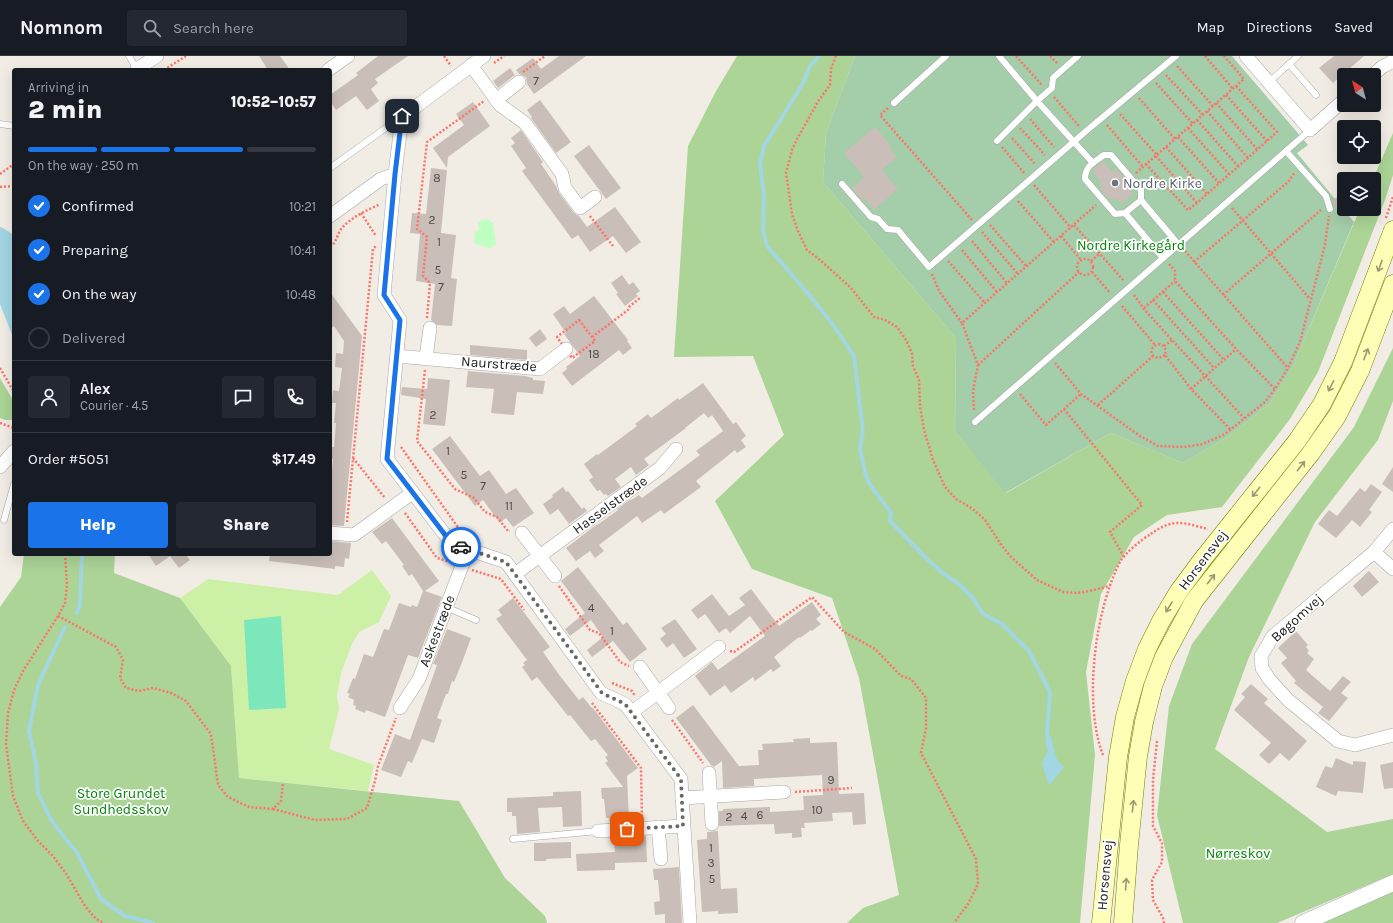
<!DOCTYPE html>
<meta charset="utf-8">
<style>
body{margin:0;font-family:Karla,sans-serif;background:#242831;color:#f1f3f6;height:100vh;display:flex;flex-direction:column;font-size:15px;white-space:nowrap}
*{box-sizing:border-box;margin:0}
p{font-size:13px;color:#9ea1a6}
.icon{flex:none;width:22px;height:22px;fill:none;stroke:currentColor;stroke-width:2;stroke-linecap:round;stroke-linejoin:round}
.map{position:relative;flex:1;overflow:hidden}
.sheet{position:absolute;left:12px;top:12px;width:320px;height:488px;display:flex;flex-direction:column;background:#171b24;border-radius:4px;box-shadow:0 4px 16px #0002}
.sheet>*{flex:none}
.needle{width:26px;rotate:324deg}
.controls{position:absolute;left:1337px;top:12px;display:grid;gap:8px}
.controls a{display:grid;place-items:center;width:44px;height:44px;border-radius:4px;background:#171b24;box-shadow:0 4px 16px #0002;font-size:20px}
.pin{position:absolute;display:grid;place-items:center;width:34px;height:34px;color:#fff;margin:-17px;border-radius:8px;box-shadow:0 2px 6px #0006}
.courier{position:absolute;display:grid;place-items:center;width:40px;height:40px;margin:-20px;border:3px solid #1a73e8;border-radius:50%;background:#fff;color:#222;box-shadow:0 1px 5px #0007}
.overview em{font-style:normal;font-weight:800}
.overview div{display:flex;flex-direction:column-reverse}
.overview{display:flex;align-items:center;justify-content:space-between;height:68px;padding:0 16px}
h1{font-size:26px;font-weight:800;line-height:30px}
.bar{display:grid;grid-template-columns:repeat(4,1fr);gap:6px 4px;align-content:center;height:48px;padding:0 16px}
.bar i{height:5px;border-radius:3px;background:#363941}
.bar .on{background:#1a73e8}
.bar p{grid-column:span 4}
.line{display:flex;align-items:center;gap:10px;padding:0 16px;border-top:1px solid #363941}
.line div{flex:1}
.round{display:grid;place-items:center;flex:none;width:42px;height:42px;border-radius:4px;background:#242831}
ol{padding:0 16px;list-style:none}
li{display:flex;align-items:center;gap:12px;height:44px}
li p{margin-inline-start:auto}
li .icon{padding:4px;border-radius:50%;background:#1a73e8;color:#fff;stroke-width:4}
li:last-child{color:#9ea1a6}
li i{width:22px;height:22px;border:2px solid #363941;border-radius:50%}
.action{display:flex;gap:8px;margin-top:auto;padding:8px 16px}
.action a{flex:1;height:46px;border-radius:4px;background:#1a73e8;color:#fff;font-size:16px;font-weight:800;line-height:46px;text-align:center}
.action a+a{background:#242831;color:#f1f3f6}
header{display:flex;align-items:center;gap:24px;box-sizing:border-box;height:56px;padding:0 20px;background:#171b24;border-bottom:1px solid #363941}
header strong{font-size:19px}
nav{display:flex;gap:22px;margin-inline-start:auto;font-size:14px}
.search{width:280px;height:36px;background:#242831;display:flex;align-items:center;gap:10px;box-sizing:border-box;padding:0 14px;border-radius:4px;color:#9ea1a6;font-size:15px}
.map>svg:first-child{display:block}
.grass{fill:#cdf0a7}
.forest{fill:#abd496}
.cemetery{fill:#a4cda9}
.park{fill:#bfffc2}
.pitch{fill:#7ce7ba}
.water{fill:#a2d6e3}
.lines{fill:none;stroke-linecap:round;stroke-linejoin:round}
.stream{stroke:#a2d6e3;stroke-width:4}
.building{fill:#cabfb8}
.service-casing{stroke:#a7a7a7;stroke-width:7}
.minor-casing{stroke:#a7a7a7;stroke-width:14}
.tertiary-casing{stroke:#a7a7a7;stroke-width:17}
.secondary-casing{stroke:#747e00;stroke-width:19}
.path{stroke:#ff7369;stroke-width:2.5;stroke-dasharray:2 2;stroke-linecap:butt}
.service{stroke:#fff;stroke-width:6}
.minor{stroke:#fff;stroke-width:13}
.tertiary{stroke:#fff;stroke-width:16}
.secondary{stroke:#feffb6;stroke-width:18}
.oneway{stroke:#9a9b72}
.done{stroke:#696865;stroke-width:4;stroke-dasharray:0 7.2}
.route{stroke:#1a73e8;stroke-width:5}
.worship-dot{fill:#6b7280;stroke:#fff;stroke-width:1.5}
.labels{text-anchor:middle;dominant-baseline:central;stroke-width:3.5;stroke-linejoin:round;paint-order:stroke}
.number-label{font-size:12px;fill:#4a4846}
.worship-label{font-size:14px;fill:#5b616d;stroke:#fff;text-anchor:start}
.park-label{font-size:14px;fill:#028508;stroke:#fff}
.street-label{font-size:14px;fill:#202020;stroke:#fff}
</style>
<header>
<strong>Nomnom</strong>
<div class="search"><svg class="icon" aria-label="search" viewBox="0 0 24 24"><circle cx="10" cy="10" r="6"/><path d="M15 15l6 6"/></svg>Search here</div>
<nav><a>Map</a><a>Directions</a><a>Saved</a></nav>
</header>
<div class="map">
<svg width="1393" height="867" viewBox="0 0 1393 867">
<rect width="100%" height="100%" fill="#f1ede5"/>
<path class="grass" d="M372,514L391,540L379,566L359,576L352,588L341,617L337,640L339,653L329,693L374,709L368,735L239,722L231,610L180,542L208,523L338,539Z"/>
<g class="forest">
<path d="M737,0H855L826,77L823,126L956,282L955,375L1006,437L1111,377L1183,407L1229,380L1270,347L1293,310L1360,153H1374V123H1373L1393,77V119L1385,144L1318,316L1290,363L1222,451L1167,459L1134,481L1101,538L1086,616L1095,699L1080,867H847L863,852L899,839L859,622L832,542L752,513L715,445L784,379L753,300L674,301L688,90L716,35Z"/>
<path d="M1393,292V345L1378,384L1315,466L1249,601L1215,693L1327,776L1393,763V818L1277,867H1183L1157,759L1169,650L1192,588L1354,371Z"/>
<path d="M0,322L14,346V364H5L0,362Z"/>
<path d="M24,498H115L114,517L180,542L231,610L239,722L459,745L505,822L545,860L547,867H0V551L21,521Z"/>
<path d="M1393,835V867H1323Z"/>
</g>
<path class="cemetery" d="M855,0H1232L1308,89L1297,97L1354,166L1293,310L1270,347L1229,380L1183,407L1111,377L1005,437L955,375L956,282L823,126L826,77Z"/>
<path class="park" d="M487,163L493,167L496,188L491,192C484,192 481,188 475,188L474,178L476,175H479L478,167L482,164Z"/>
<path class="pitch" d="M281,560L286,652L249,654L244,564Z"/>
<g class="water">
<path d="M0,171L3,172L14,179V284L0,248Z"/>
<path d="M1051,681L1057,704L1064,711L1049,730L1042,707L1048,695L1045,684Z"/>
</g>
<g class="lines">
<g class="stream">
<path d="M819,0L810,10L802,29L764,90L760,108L764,139L763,175L767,190L811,241L834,270L854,300L863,375L860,393L865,416L869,427L891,457L890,465L929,505L944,518L960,529L973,542L983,558L1002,568L1029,595L1050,636L1047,678L1049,687"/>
<path d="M77,557L80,549L82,498"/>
<path d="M65,571L38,629L29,675L36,707L38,737L50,762L64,781L76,795L101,843L125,860L153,867"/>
</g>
</g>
<g class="building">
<path d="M259,0H280L290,14H268Z"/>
<path d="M378,0H408L375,23L378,27L371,33L379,45L367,54L356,40L336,54L330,45V39L358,19L356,17Z"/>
<path d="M559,0H586L534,38L527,28L526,21L519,18L516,14L533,2L541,13Z"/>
<path d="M1334,0H1364L1333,27L1319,12Z"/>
<path d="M510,12L515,19L498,32L493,25Z"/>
<path d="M540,44L571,86L556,97L531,62L532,61L527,54Z"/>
<path d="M473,46L490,70L448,101L447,112L433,92L464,69L456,58Z"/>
<path d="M875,71L891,90L889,91L897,101L882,114L898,133L874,154L865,143L863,145L852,132L864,121L844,97Z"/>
<path d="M521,74L543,106L541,108L556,130L559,137L574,157L579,160L587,171L615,151L641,186L626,197L613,180L590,196L578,179L572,183L522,115L526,112L511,90L515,87L511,82Z"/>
<path d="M589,89L621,132L606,143L574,100Z"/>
<path d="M1103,105L1113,116L1116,114L1118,117L1119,116L1129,127L1128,128L1130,131L1128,132L1133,138L1121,148L1116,142L1114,145L1112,142L1109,144L1100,132L1102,131L1099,128L1101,126L1092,115Z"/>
<path d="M431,112L447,114L441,177L456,179L451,222L457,223L452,270L437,269L431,264L435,228L416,225L420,178L410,177L412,157L426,158Z"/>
<path d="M1344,136V162L1333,148L1332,145Z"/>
<path d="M622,219L629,229L633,226L640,235L636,238L638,240L625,250L616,238L618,237L611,227Z"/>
<path d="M330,236L362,280L344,470L330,469V435L333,403H330V391H334L336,367H334L336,347H332L333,334L339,335L342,312L335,311L336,297L343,298L344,285L334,270L330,273Z"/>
<path d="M594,240L628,284L627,285L632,292L623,299L619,294L572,330L562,317L567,313L566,311L580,300L564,278L566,277L553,258L564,250L570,258Z"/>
<path d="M540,273L547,283L536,291L529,282Z"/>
<path d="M470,289L527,294V304L470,299Z"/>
<path d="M468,315L525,320L533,322V324L545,325L543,338L517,336L514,359L491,357L494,333L466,331Z"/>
<path d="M428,322L450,324L445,370L423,368L426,343L401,339L402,331L427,333Z"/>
<path d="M703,327L733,368L736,366L746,380L741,384L746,391L737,397L735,394L696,425L701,431L664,458L661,454L642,467L637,460L599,489L604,495L595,502L590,495L576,505L566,492L596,469H597L618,454L617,453L631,443V444L639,439L642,442L700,399L696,395L723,375L712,359L708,362L704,357L685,372H686L644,403L649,409L636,419L631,411L615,423L621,431L608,440L606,438L604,439L600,434L597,435L589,424L593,421L584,408L597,398L598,399L637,370L635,368L648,358L651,362L678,342L679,344Z"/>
<path d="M450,380L480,420L489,414L506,438L516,432L534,457L513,471L506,462L500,467L483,444L475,450L432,393Z"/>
<path d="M1393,411V436L1382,428Z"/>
<path d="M1371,428L1382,436L1369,454L1372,456L1360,471L1352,464L1336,482L1318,468L1329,454L1337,460L1360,432L1365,436Z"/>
<path d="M563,431L566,436L568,435L582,453L584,451L587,455L569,468L558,453L550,459L543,448L553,441L552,439Z"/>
<path d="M392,462L439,525L425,535L442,541L418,602L408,599L385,661L366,654L365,657L355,653L356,650L353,649L354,644L348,641L350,638L347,637L353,622L355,623L364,598L373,601L384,573L389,574L399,547L411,551L412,549L417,551L423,535L412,518L409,520L402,510L404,509L386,485L382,488L372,476Z"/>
<path d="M330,485L351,487L349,503L345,502L344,511L335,510V513L269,505L270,498H330Z"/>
<path d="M148,498H185L190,504L179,512L170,500L156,510Z"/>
<path d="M578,511L623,569L627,566L647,593L630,606L613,585L592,601L587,594L603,581L591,564L570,580L565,573L585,557L561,525Z"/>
<path d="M1369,515L1379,526L1362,541L1353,530Z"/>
<path d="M751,533L779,570L812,546L821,559L816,563L821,568L812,575L811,574L800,582L799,581L774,601L781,610L773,616L771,613L755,625L753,621L731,637L725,629L710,640L695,620L712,606L718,614L765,580L750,560L730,577L726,572L719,577L705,558L698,563L691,554L712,538L729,560L745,549L739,542Z"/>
<path d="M513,542L550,591L543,596L560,620L579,644L583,641L591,651L593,652L638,712L627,720L629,765L610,766L609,762H606L604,743H602L601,732L623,731L605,707L608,705L605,701L608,699L595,683L591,685L570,659L568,660L537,621L532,625L522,611L525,609L523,607L527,604L496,563L502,559L498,554Z"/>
<path d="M675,563L697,593L684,602L673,587L667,592L660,583L666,578L661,572Z"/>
<path d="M447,573L471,582L461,609L454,626L452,625L448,638H446L437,662L442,664L434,687L422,683L412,707L408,705L401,721L381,714L395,678L410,684L437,609L433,608Z"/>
<path d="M1296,575L1308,589L1306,591L1309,595L1307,597L1314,603L1306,614L1330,635L1343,620L1351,626L1341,637L1348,642L1329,665L1318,657L1323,651L1294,627L1296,625L1281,607L1287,602L1278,592Z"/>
<path d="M1251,628L1268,643L1264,647L1307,685L1289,705L1280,697L1269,708L1259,699L1271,687L1234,654L1245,641L1241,638Z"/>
<path d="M693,649L739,710L759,709L758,694H763L762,688L794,686L793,683L810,682V687L837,686L839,738L864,737L866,768L853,769L852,756L832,757L833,765L804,767L805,772H801L802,781L792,782V777L775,778L774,768L719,770V755H723V753L770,751V756L804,754L803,740L823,739L822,719L754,723V730L723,732L722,705L714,711L711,709L676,662Z"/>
<path d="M1336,702L1353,709V705L1366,706L1363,737L1338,735L1336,740L1316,731L1325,710L1332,712Z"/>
<path d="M1393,706V732L1384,733L1380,709Z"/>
<path d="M581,735L582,770L563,771L562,751L538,752L540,776L517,778L516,760H512V756H507V742L553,740V736Z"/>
<path d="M718,775L721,833L737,832L738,857L718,858V855L702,856L697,784L707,783V776Z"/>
<path d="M646,780L647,806L615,807V814L577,815L576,798L615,796L614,782Z"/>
<path d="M571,786V802L546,803V805H534V787Z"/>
<path d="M679,811L682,867H665V858L655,859L654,846L660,845L658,824H654L653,813Z"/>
</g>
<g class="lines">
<defs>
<g id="service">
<path d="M129,0L137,13H136"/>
<path d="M999,0L1037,45L1093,107"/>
<path d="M1289,8L1316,39"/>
<path d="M1269,26L1298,0"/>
<path d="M894,47L946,0"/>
<path d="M0,68L14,70"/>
<path d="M997,85L1037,45L1052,32L1053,22L1078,0"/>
<path d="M1286,95L1326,140L1330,153"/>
<path d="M1104,99H1111L1141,134V144L1125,157L1115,158L1085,123C1085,110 1094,106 1104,99Z"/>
<path d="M330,112L401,61"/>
<path d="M842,128L871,161L878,163L887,173L898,174L929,211L1085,76L1176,0"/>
<path d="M1141,144L1178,188"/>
<path d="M1125,157L1163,202"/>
<path d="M975,366L1310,74"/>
<path d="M4,464L14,428"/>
<path d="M446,551L476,564"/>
<path d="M513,783L598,775"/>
</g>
<g id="minor">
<path d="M484,0L402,61L395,118L384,239L400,264L387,403L449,484L462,491L506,506L601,637L625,648L681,723L690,867"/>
<path d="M1246,0L1310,74L1344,44"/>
<path d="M471,9L500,49L525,67L562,118L565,132L580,152L595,141"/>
<path d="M137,13L157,0"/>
<path d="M328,14L348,0"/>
<path d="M1373,19L1382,11L1393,5"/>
<path d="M496,44L519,26"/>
<path d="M330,160L381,123L395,118"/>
<path d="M397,300L540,313L566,293"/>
<path d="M426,302L430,272"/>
<path d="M0,411L14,395"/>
<path d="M1393,473L1374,496L1273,580L1261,600L1262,612L1269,623L1288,644L1338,685L1355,689L1393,679"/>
<path d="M330,477L354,479L412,437"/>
<path d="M522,477L555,520"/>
<path d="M1374,496L1393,513"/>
<path d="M515,518L660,412L676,393"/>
<path d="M640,611L669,652"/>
<path d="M400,652L419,623L468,494"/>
<path d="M632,656L719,591"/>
<path d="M709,717L712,768"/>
<path d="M682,742L784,736"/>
<path d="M658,771L661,803"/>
<path d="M598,775L683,770"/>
</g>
<path id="tertiary" d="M1303,867L1393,827"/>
<g id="secondary">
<path d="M1101,867L1118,701L1125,661L1135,625L1147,593L1161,565L1179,535L1202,504L1297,385L1322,348L1343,306L1393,174"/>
<path d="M1123,867L1129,789L1138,700L1144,666L1153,630L1164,601L1194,545L1311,397L1337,360L1360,315L1393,228"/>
</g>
</defs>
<use href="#service" class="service-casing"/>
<use href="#minor" class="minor-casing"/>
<use href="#tertiary" class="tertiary-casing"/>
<use href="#secondary" class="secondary-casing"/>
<g class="path">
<path d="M444,0L451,10"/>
<path d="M836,0L831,13L830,29L819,44L797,83L792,94L786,117L792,158L798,175L807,194L820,204L851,232L874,261L885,264L897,271L906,284L912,297L913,310L919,324L920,350L924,374L933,404L945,431L956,443L973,453L985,464L1002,490L1012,502L1037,524L1063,536L1078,537L1089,535L1110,530"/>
<path d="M1016,0L1041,28L1043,27"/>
<path d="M1050,0L1057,7"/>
<path d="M1205,0L1233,33"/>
<path d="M494,7L504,0"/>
<path d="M1177,10L1213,50"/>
<path d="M164,14L186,0"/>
<path d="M523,16L545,0"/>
<path d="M1166,19L1203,59"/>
<path d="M1156,27L1193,68"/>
<path d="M1226,39L1267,85"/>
<path d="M1054,41L1079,70"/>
<path d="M1139,42L1175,83"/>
<path d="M1216,47L1257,93"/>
<path d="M888,52L880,59L972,164"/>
<path d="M1207,55L1248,102"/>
<path d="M1120,58L1157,99"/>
<path d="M1030,63L1054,91"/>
<path d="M1197,64L1238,110"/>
<path d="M1107,69L1143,111"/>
<path d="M1020,72L1045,99"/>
<path d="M1188,72L1229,118"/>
<path d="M1178,81L1219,127"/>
<path d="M1012,82L1035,108"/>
<path d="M1002,91L1025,118"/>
<path d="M1166,91L1207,138"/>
<path d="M1156,100L1197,147"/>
<path d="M1146,108L1188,154L1197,147L1277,76L1236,30"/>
<path d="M1136,117L1244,23L1224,0"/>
<path d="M0,118L14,108"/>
<path d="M1034,129L1071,172"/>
<path d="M0,131L14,130"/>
<path d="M1018,145L1054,186"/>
<path d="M1232,152L1310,243"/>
<path d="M361,157L376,180"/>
<path d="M590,160L613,190"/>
<path d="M1386,162L1393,141"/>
<path d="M990,169L1026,210"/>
<path d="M1074,169L1124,225"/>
<path d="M982,176L1018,218"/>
<path d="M1061,180L1081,204"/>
<path d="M972,185L1007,227"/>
<path d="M330,191C337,186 337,178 342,172C351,161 368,154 380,148"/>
<path d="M962,194L997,236"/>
<path d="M1185,195L1288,312"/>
<circle cx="1085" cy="211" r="8"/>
<path d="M948,205L985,247"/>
<path d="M1091,205L1099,198"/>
<path d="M1194,206L1288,126L1295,116"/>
<path d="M1169,208L1175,215V225L1236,293L1275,333"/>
<path d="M1092,216L1110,237"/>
<path d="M932,218L939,235L962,267"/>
<path d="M1163,236L1224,304"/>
<path d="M1134,239L1144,253L1172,284L1244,362"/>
<path d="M1223,239L1321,154"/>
<path d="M1153,244L1214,312"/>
<path d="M1122,250L1155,289"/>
<path d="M1144,252L1175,225"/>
<path d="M427,262L430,227L423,220L427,181L417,173L427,86L484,45"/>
<path d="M579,264L595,285L572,302L557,281Z"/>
<path d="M592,281L628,254L629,251L641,241"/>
<path d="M1164,290L1172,284"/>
<path d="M1165,299C1153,308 1144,291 1160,288C1166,291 1166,294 1165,299L1191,333L1231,374"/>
<path d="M1055,307L1081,338L1140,380L1158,390L1184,391L1203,388L1225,378L1265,346L1275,333L1288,312L1300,286L1325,189L1329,160"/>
<path d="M978,309L1079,216"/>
<path d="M0,312L14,336"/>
<path d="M425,314L417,385L455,433L474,442L485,456L497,461L508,475H510"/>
<path d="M1191,333L1236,293"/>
<path d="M1020,338L1046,369L1081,338"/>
<path d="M1098,349L1153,300"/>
<path d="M1064,353L1142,449L1110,476L1124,501"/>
<path d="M974,354L973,335L978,309L962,267L1096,149"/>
<path d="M0,367L14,372"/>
<path d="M401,391L462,477"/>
<path d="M353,402L385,442"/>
<path d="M405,457L437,502L450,506"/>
<path d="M347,466L373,193L376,190"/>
<path d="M65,498L67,529L65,547L58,560L23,615L14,634L8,657L6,688L13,740L23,765L38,785L53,800L67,819L85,850L96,863L104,867"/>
<path d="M472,514L501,523L524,554"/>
<path d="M559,530L590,574L599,577L620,606L629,610"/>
<path d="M58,560L116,591L123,604L120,622L126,632L139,635L153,632L171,637L186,645L211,678L218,729L228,741L249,751L273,753L281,745L283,726"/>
<path d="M730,595L734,596L812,541L844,576L875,593L901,620L911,623L926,642V672L921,697L976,803L978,828L968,848L954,867"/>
<path d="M612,627L632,635L635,640"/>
<path d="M592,647L641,712L642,762"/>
<path d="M672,664L703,707"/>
<path d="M1157,685L1153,724V770L1162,787V806L1152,824L1153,844L1163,862L1164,867"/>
<path d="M1103,699C1083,648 1095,554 1120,506C1125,497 1142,483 1151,478C1159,472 1168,467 1179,467C1188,467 1199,471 1208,473"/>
<path d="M795,736L852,732"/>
<path d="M273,753L315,764L347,763L367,752L375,725L378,710L396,662"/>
</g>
<use href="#service" class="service"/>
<use href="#minor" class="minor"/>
<use href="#tertiary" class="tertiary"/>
<use href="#secondary" class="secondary"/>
</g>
<defs><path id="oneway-shaft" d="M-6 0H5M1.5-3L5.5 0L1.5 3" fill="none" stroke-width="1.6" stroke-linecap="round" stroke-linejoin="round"/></defs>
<g class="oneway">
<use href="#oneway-shaft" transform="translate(1380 210) rotate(110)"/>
<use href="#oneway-shaft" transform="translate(1366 298) rotate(-69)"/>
<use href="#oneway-shaft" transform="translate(1331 330) rotate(117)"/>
<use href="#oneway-shaft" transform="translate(1301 410) rotate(-52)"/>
<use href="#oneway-shaft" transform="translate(1256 436) rotate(129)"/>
<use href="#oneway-shaft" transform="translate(1211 523) rotate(-52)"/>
<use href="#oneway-shaft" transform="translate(1169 551) rotate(122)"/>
<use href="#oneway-shaft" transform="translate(1133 750) rotate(-84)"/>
<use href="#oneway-shaft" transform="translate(1126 828) rotate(-86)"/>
</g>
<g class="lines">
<path class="done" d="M461,491L506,506L602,637L625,648L681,723L683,770L627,773"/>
<path class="route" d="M402,60L395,118L384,239L400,264L387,403L449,484L461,491"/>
</g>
<circle class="worship-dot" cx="1115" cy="127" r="4"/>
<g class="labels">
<g class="number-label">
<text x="536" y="25">7</text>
<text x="437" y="122">8</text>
<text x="432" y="164">2</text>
<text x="439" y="186">1</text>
<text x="438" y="214">5</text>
<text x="441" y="231">7</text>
<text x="594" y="298">18</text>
<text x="433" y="359">2</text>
<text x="448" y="395">1</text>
<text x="464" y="419">5</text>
<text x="483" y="430">7</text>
<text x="509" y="450">11</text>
<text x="591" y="552">4</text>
<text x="612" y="575">1</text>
<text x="831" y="724">9</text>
<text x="817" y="754">10</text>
<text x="760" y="759">6</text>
<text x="744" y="760">4</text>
<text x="729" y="761">2</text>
<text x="711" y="792">1</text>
<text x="711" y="807">3</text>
<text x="712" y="823">5</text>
</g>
<g class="worship-label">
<text x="1123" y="127">Nordre Kirke</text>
</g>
<g class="park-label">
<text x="1131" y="189">Nordre Kirkegård</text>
<text x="121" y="737">Store Grundet<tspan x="121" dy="16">Sundhedsskov</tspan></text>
<text x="1238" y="797">Nørreskov</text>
</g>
<g class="street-label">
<text transform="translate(499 308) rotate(4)">Naurstræde</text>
<text transform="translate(610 449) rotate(-36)">Hasselstræde</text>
<text transform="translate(1203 504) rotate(-53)">Horsensvej</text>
<text transform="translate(1297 562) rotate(-42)">Bøgomvej</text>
<text transform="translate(437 575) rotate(-69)">Askestræde</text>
<text transform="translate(1105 819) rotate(-85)">Horsensvej</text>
</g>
</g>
</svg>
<div class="controls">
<a><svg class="needle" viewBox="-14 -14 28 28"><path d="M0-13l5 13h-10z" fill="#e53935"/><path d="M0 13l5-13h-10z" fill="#9ea1a6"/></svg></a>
<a><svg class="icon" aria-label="locate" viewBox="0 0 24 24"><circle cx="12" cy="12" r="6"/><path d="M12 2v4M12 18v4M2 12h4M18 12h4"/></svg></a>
<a><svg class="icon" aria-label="layers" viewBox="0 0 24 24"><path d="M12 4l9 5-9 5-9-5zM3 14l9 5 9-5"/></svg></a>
</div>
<div class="pin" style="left:627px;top:773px;background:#ea580c"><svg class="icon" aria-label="bag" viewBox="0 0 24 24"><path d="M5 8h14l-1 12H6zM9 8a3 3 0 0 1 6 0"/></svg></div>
<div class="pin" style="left:402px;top:60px;background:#1f2937"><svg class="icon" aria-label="home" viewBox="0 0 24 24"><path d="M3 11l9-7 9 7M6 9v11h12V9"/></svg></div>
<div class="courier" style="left:461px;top:491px"><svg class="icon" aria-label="car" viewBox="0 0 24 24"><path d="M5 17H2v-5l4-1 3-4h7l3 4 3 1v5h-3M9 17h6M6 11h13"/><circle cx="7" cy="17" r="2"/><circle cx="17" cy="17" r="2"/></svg></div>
<section class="sheet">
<div class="overview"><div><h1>2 min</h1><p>Arriving in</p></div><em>10:52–10:57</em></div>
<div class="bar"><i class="on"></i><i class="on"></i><i class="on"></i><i></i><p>On the way · 250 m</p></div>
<ol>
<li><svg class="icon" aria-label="check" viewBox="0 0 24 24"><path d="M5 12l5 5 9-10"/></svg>Confirmed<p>10:21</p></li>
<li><svg class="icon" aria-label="check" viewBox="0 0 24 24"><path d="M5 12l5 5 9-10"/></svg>Preparing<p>10:41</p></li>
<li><svg class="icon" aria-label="check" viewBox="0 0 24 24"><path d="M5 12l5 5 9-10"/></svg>On the way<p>10:48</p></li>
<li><i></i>Delivered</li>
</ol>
<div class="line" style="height:72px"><a class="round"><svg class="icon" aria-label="person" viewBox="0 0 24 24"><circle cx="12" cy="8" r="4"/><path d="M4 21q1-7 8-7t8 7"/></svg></a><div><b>Alex</b><p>Courier · 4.5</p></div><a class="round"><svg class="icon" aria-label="chat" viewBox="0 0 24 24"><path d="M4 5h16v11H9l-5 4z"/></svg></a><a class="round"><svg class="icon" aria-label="phone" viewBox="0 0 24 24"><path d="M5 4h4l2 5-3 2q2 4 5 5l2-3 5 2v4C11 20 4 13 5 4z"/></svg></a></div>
<div class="line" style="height:52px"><div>Order #5051</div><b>$17.49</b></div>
<div class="action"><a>Help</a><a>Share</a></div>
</section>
</div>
